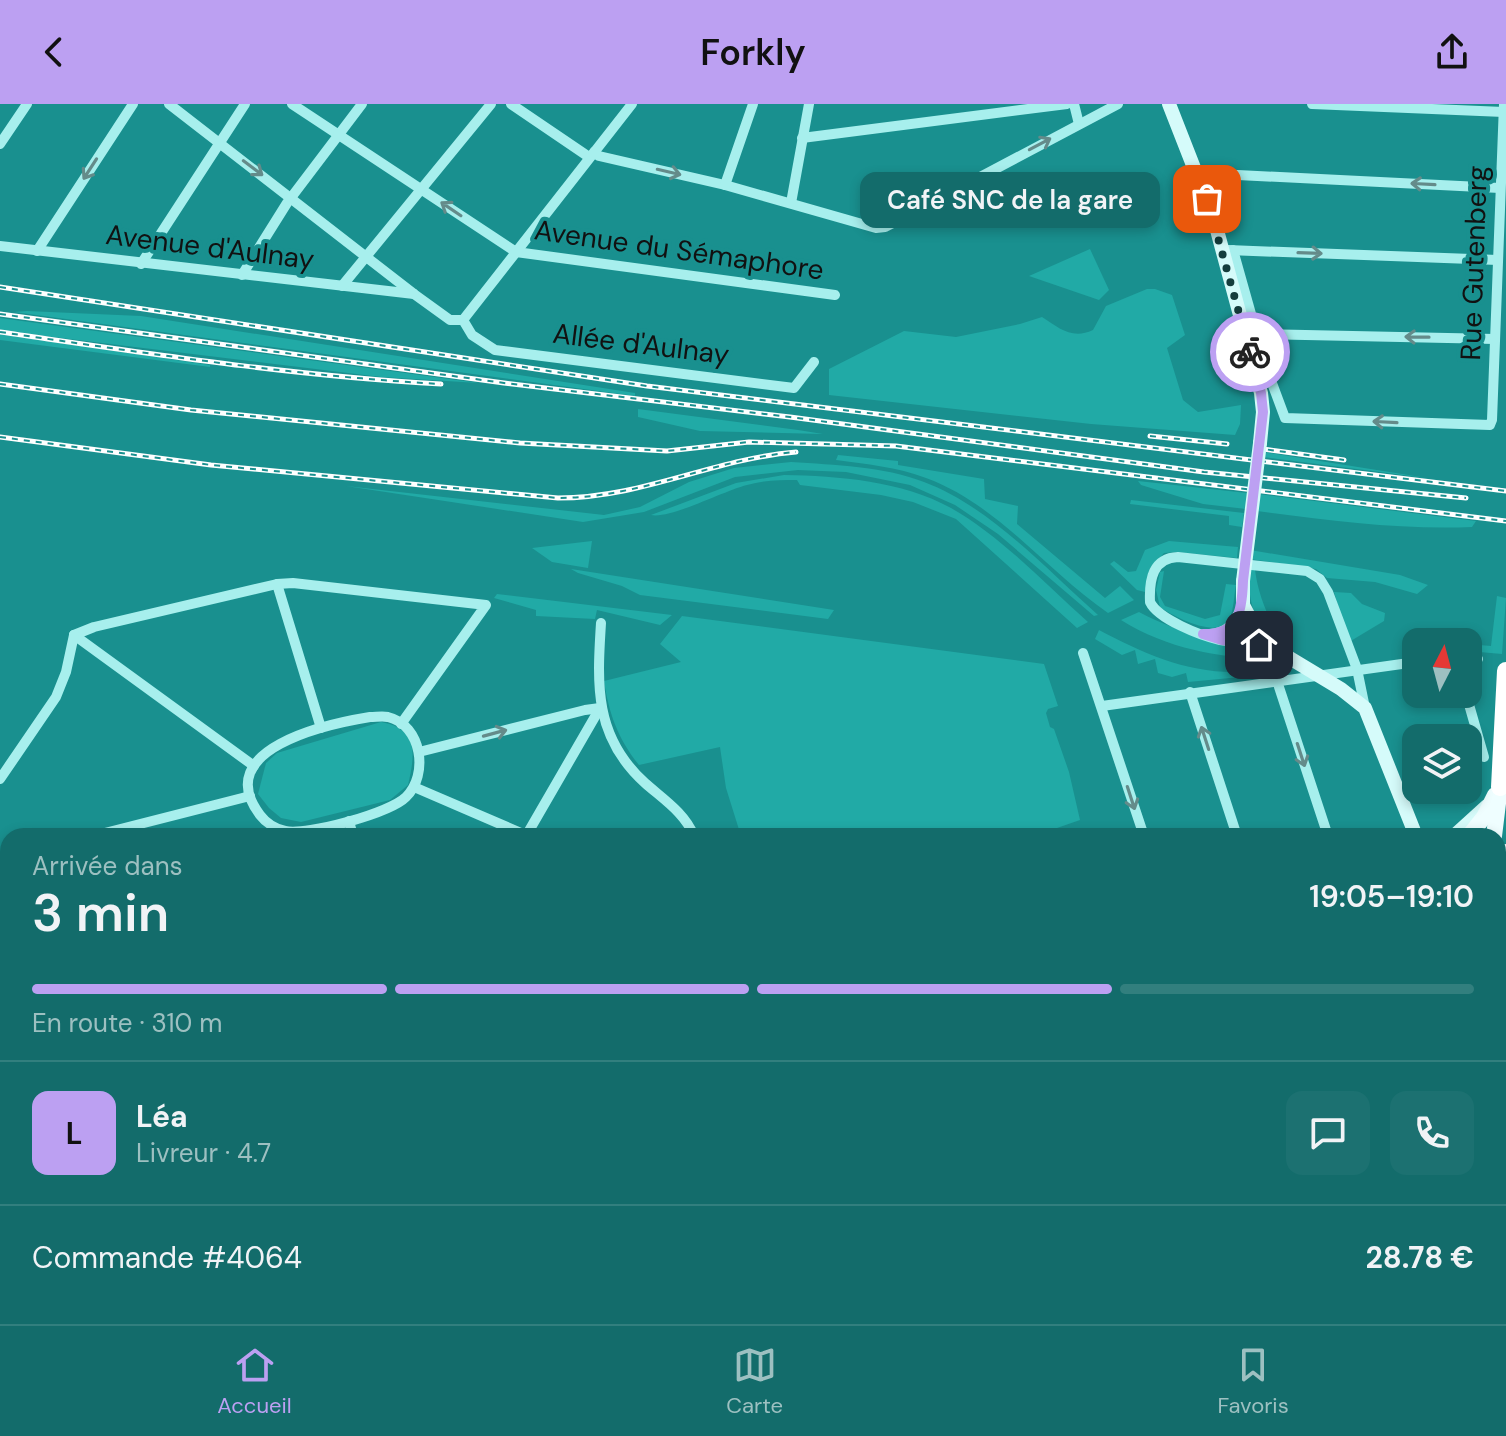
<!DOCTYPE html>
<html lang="fr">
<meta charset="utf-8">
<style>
body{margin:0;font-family:"DM Sans",sans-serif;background:#1c7171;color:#f1f3f6;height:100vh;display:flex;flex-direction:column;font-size:30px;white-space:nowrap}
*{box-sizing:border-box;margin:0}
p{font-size:26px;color:#9dc0c1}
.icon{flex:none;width:44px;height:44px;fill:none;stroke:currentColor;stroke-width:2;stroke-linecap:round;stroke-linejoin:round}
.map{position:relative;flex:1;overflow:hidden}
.details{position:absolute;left:0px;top:724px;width:1506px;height:496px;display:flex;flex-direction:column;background:#136c6b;border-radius:24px 24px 0 0;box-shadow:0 4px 12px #0003}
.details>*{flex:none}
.needle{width:52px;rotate:6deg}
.controls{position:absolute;left:1402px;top:524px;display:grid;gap:16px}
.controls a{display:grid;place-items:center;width:80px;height:80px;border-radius:16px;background:#136c6b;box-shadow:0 4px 12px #0003;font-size:40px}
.pin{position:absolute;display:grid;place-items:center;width:68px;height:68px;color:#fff;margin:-34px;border-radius:16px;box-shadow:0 4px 12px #0006}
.courier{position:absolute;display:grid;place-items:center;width:80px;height:80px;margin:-40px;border:6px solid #bca0f2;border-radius:50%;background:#fff;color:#222;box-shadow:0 2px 10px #0007}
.bubble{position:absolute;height:56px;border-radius:16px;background:#136c6b;box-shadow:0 4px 12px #0003;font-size:26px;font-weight:600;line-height:56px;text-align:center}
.summary em{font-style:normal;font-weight:600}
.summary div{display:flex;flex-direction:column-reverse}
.summary{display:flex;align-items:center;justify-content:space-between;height:136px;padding:0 32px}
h1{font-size:52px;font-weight:600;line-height:60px}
.bar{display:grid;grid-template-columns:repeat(4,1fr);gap:12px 8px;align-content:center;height:96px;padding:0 32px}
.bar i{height:10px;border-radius:6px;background:#327f7e}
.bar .on{background:#bca0f2}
.bar p{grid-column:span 4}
.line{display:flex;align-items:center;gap:20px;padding:0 32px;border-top:2px solid #327f7e}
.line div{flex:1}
.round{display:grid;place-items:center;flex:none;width:84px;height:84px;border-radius:16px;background:#1c7171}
header{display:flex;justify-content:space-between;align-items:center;height:104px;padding:0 32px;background:#bca0f2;color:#111;font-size:36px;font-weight:600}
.tabs{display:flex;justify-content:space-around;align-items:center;height:112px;border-top:2px solid #327f7e;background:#136c6b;font-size:22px;color:#9dc0c1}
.tabs a{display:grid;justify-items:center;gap:4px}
.tabs .on{color:#bca0f2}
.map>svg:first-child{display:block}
.green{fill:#21aaa6}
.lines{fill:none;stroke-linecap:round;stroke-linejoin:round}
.minor{stroke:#a7efed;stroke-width:10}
.tertiary{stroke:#a7efed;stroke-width:12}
.secondary{stroke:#d5fbfa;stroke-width:14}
.primary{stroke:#effeff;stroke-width:16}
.motorway{stroke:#fff;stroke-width:18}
.rail-casing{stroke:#fff;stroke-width:5}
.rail{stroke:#19908f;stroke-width:2;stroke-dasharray:6;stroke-linecap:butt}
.secondary-bridge{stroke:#d5fbfa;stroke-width:14}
.oneway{stroke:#648b8a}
.done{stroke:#143d3d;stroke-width:8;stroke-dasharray:0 14.4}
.route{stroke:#bca0f2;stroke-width:10}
.labels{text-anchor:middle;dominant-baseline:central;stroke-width:8;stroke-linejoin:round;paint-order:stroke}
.street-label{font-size:28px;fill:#111;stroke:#19908f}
</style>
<header><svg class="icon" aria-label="back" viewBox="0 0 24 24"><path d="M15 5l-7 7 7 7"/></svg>Forkly<svg class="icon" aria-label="share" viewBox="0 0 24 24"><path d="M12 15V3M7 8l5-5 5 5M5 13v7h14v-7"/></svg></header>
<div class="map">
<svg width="1506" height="1220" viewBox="0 0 1506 1220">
<rect width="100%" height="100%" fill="#19908f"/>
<g class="green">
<path d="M1090,145L1109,186L1099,196L1029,172Z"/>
<path d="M1147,185H1155L1172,191L1185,231L1167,244L1183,296L1198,308L1241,301L1240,320L1235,331L1091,320L829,291V265L904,227L956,233L1020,220L1042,213C1059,224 1072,236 1093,226L1106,202Z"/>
<path d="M27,207L141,212L635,289V292L14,208Z"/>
<path d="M0,214L479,279L381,273L12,228L0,226Z"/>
<path d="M0,230L210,261V263L0,236Z"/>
<path d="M638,305L798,326L823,330L700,327L638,313Z"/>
<path d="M1263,348L1427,374L1263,353Z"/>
<path d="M838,351L898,357V361L984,375L985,395L1018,402L1017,420L1105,494L1120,482L1134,496L1108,509C1045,466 999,401 926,374C897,363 866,360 836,356Z"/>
<path d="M791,358C835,361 883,362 924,378C989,402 1046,465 1098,511L1094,512L998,430L955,401L910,381L846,368L798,366L735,373L644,408L583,418L346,382L604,411L640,403L689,378L734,364Z"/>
<path d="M784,371C839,372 902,377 951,404C1002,433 1044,479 1088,518L1077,524L956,415L913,398L881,391L800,381L797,376C780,376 764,376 747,381C723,387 671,415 651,411L736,379Z"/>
<path d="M1138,377L1247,389L1246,405L1203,400L1141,381Z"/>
<path d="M1258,390L1476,417L1472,423C1400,426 1328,416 1257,407Z"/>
<path d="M1131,396L1244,409L1242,423L1229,421V412L1130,400Z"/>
<path d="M592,437L588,464L552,458L532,444Z"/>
<path d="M1169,437L1238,443L1237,454L1176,448L1164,449L1150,465L1145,488L1137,486L1110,460L1114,457L1128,468L1136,467L1145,446Z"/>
<path d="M1250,446L1400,471L1428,481L1417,490L1375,478L1327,474L1316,465L1309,464L1250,455Z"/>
<path d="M571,465L834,506L828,515L640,491L622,482L578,469Z"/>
<path d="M1249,466H1255C1259,496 1272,523 1289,547C1256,525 1248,505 1249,466Z"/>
<path d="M1164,467L1160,493L1165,502L1205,515L1220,511L1226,480L1236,481C1234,491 1234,504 1230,514C1221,537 1174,513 1160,503L1156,486L1160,468Z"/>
<path d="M1334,488L1351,489L1362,500L1385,509L1384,517L1349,538Z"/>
<path d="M497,490L672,511L660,521L597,506L595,515L536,512V506L494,494Z"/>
<path d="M1497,492L1506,494L1502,550L1468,547V540L1491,542Z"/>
<path d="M1139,508C1183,531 1223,539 1271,549L1278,556C1222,554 1169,546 1121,516Z"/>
<path d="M682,512L1044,560L1058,602L1048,605L1046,609L1050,623L1054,625L1069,668L1080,716L1034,732H741L726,684L720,643L639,661C618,635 609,610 604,577L681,558L660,540Z"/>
<path d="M1099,526C1143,549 1186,569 1237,568C1254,567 1271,565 1288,564L1282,569L1188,578L1186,569L1172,573L1158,569L1155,555L1138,560L1135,546L1122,551L1095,535Z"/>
<path d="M381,618C419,625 415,651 408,681L390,696L301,718L281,714L269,704L258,690L266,659L277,649Z"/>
</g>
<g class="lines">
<g class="minor">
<path d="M169,0L414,190L450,216H463"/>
<path d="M292,0L516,148L835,191"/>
<path d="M511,0L589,53"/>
<path d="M1074,0L1079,20"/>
<path d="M1312,0L1504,8"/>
<path d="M802,34L1067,0"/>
<path d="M0,40L27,0"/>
<path d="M594,48L599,52L725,81L876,124L885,123L918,106L1118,0"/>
<path d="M1199,74L1218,70L1500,84"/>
<path d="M725,81L753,0"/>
<path d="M791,99L809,0"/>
<path d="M0,142L414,190"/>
<path d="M1228,146L1498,156"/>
<path d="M1233,146L1266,263L1285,314L1490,321L1492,316L1504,0"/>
<path d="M37,147L133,0"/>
<path d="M141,160L245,0"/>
<path d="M242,171L287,99L362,0"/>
<path d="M342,182L491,0"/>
<path d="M463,216L472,231L495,246L794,284L814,258"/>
<path d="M463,216L632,0"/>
<path d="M1255,227L1261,230L1495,235"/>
<path d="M277,480L321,624"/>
<path d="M601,519C597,581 594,633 645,679C663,695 685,709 694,732"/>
<path d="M1209,530C1229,529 1235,517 1243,501"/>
<path d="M74,531L94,523L277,480L293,479L486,501L401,620"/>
<path d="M74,531L254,662"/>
<path d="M1270,545C1254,539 1238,539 1220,536C1201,532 1158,515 1150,498C1149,475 1153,454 1178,453L1307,467L1320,475L1328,488L1357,565L1365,604"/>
<path d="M1083,549L1144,732"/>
<path d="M1468,554L1478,555"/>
<path d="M1277,577L1328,732"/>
<path d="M1190,588L1237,732"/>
<path d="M1466,590L1484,653"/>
<path d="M1102,602L1416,558"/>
<path d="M370,613C376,613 383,612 388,613C422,621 429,671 406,693C390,709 307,732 285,727C276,725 266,719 260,711C210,645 327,620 370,613Z"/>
<path d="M419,648L585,606L600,604"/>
<path d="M0,675L56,593L66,568L74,531"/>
<path d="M414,683L528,732"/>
<path d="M349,717L353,732"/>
<path d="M93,732L250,692"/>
<path d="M526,732L600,604"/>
<path d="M0,756L8,754"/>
<path d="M0,967L8,960"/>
<path d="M0,1063L8,1073"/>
<path d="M238,1212L242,1220"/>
<path d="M348,1212L352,1220"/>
<path d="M433,1212L435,1220"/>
<path d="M546,1212L547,1220"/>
<path d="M640,1212V1220"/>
<path d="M736,1212L737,1220"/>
<path d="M1226,1212L1230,1220"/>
<path d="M1050,1220L1066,1212"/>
<path d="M1255,1220L1270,1212"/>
<path d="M1448,1220L1449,1212"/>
</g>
<g class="tertiary">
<path d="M0,772L8,776"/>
<path d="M0,932L8,941"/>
<path d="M863,1212L864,1220"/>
</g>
<g class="secondary">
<path d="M1169,0L1214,115L1261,289L1263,308L1260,339"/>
<path d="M1243,477V501L1259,531L1283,550L1341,585L1365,604L1416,732"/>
<path d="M1454,732L1487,702"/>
</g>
<g class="primary">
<path d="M1469,732L1484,713L1495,691"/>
<path d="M1494,732L1500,683L1506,672"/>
<path d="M1498,750L1506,748"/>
<path d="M1498,824L1506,832"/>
<path d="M0,1209L8,1203"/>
</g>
<g class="motorway">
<path d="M1500,683L1506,567"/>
<path d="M1498,1110L1506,1050"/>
<path d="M1478,1220L1480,1212"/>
<path d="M1499,1220L1506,1185"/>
</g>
<defs>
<g id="rail">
<path d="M0,183L647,282L1506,387"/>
<path d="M0,210L504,279L790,313L1204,368L1466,394"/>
<path d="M0,228C146,249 293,272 441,280"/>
<path d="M0,280L191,306L520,339L667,347L749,338L896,342L1506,417"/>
<path d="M1150,332L1227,340"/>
<path d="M0,333L211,361L558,394C642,394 713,355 796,348"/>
<path d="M1256,344L1344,356"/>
</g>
</defs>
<use href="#rail" class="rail-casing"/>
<use href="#rail" class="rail"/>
<path class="secondary-bridge" d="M1243,477L1260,339"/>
</g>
<defs><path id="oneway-shaft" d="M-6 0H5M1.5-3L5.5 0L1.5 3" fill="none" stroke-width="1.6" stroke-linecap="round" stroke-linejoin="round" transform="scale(2)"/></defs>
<g class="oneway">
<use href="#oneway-shaft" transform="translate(1040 40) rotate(-28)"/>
<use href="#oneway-shaft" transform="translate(253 64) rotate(37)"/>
<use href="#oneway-shaft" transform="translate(90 65) rotate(123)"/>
<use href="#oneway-shaft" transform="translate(669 68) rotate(13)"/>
<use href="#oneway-shaft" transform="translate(1423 80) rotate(-177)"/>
<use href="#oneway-shaft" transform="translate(451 105) rotate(-146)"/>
<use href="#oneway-shaft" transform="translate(1310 149) rotate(2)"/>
<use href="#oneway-shaft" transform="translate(1417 233) rotate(-179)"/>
<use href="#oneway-shaft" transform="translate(1385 318) rotate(-177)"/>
<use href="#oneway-shaft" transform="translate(495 629) rotate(-15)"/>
<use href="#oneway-shaft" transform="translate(1205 634) rotate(-108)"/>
<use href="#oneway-shaft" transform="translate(1301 651) rotate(72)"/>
<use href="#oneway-shaft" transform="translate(1131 694) rotate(72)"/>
</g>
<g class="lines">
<path class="done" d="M1207,95L1250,248"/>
<path class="route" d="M1250,248L1261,289L1263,308L1243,477C1242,507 1239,531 1203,530L1222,536L1259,541"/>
</g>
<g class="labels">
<g class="street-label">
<text transform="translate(210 143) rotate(7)">Avenue d'Aulnay</text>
<text transform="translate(679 146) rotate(8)">Avenue du Sémaphore</text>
<text transform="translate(1474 159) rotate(-88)">Rue Gutenberg</text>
<text transform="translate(641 240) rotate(7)">Allée d'Aulnay</text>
</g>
</g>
</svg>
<div class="controls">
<a><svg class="needle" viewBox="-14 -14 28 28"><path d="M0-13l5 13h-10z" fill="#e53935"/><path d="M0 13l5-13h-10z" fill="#9dc0c1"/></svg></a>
<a><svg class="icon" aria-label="layers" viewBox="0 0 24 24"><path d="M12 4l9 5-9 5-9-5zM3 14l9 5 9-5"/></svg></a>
</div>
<div class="pin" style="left:1207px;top:95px;background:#ea580c"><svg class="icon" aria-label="bag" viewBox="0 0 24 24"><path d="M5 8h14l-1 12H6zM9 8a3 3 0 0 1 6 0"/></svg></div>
<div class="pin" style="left:1259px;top:541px;background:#1f2937"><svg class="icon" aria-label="home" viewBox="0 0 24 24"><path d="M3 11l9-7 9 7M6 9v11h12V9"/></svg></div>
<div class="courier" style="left:1250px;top:248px"><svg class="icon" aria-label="bike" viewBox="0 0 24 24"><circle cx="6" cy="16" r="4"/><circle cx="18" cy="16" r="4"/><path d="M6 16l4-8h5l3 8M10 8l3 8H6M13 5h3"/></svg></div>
<div class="bubble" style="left:860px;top:68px;width:300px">Café SNC de la gare</div>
<section class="details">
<div class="summary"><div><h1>3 min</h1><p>Arrivée dans</p></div><em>19:05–19:10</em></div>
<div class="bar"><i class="on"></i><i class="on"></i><i class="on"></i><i></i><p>En route · 310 m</p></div>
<div class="line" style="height:144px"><b class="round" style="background:#bca0f2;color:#111">L</b><div><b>Léa</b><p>Livreur · 4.7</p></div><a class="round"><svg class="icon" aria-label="chat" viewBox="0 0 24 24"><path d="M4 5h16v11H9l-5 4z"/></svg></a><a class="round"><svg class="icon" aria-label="phone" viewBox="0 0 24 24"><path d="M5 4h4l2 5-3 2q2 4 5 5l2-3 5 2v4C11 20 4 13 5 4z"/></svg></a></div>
<div class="line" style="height:104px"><div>Commande #4064</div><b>28.78 €</b></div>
</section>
</div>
<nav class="tabs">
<a class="on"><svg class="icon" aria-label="home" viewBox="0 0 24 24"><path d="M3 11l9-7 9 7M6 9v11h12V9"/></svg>Accueil</a>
<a><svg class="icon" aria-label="map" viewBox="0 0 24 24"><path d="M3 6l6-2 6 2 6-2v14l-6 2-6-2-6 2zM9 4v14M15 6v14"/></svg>Carte</a>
<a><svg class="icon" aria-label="saved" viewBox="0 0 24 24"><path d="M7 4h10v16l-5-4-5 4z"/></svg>Favoris</a>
</nav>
